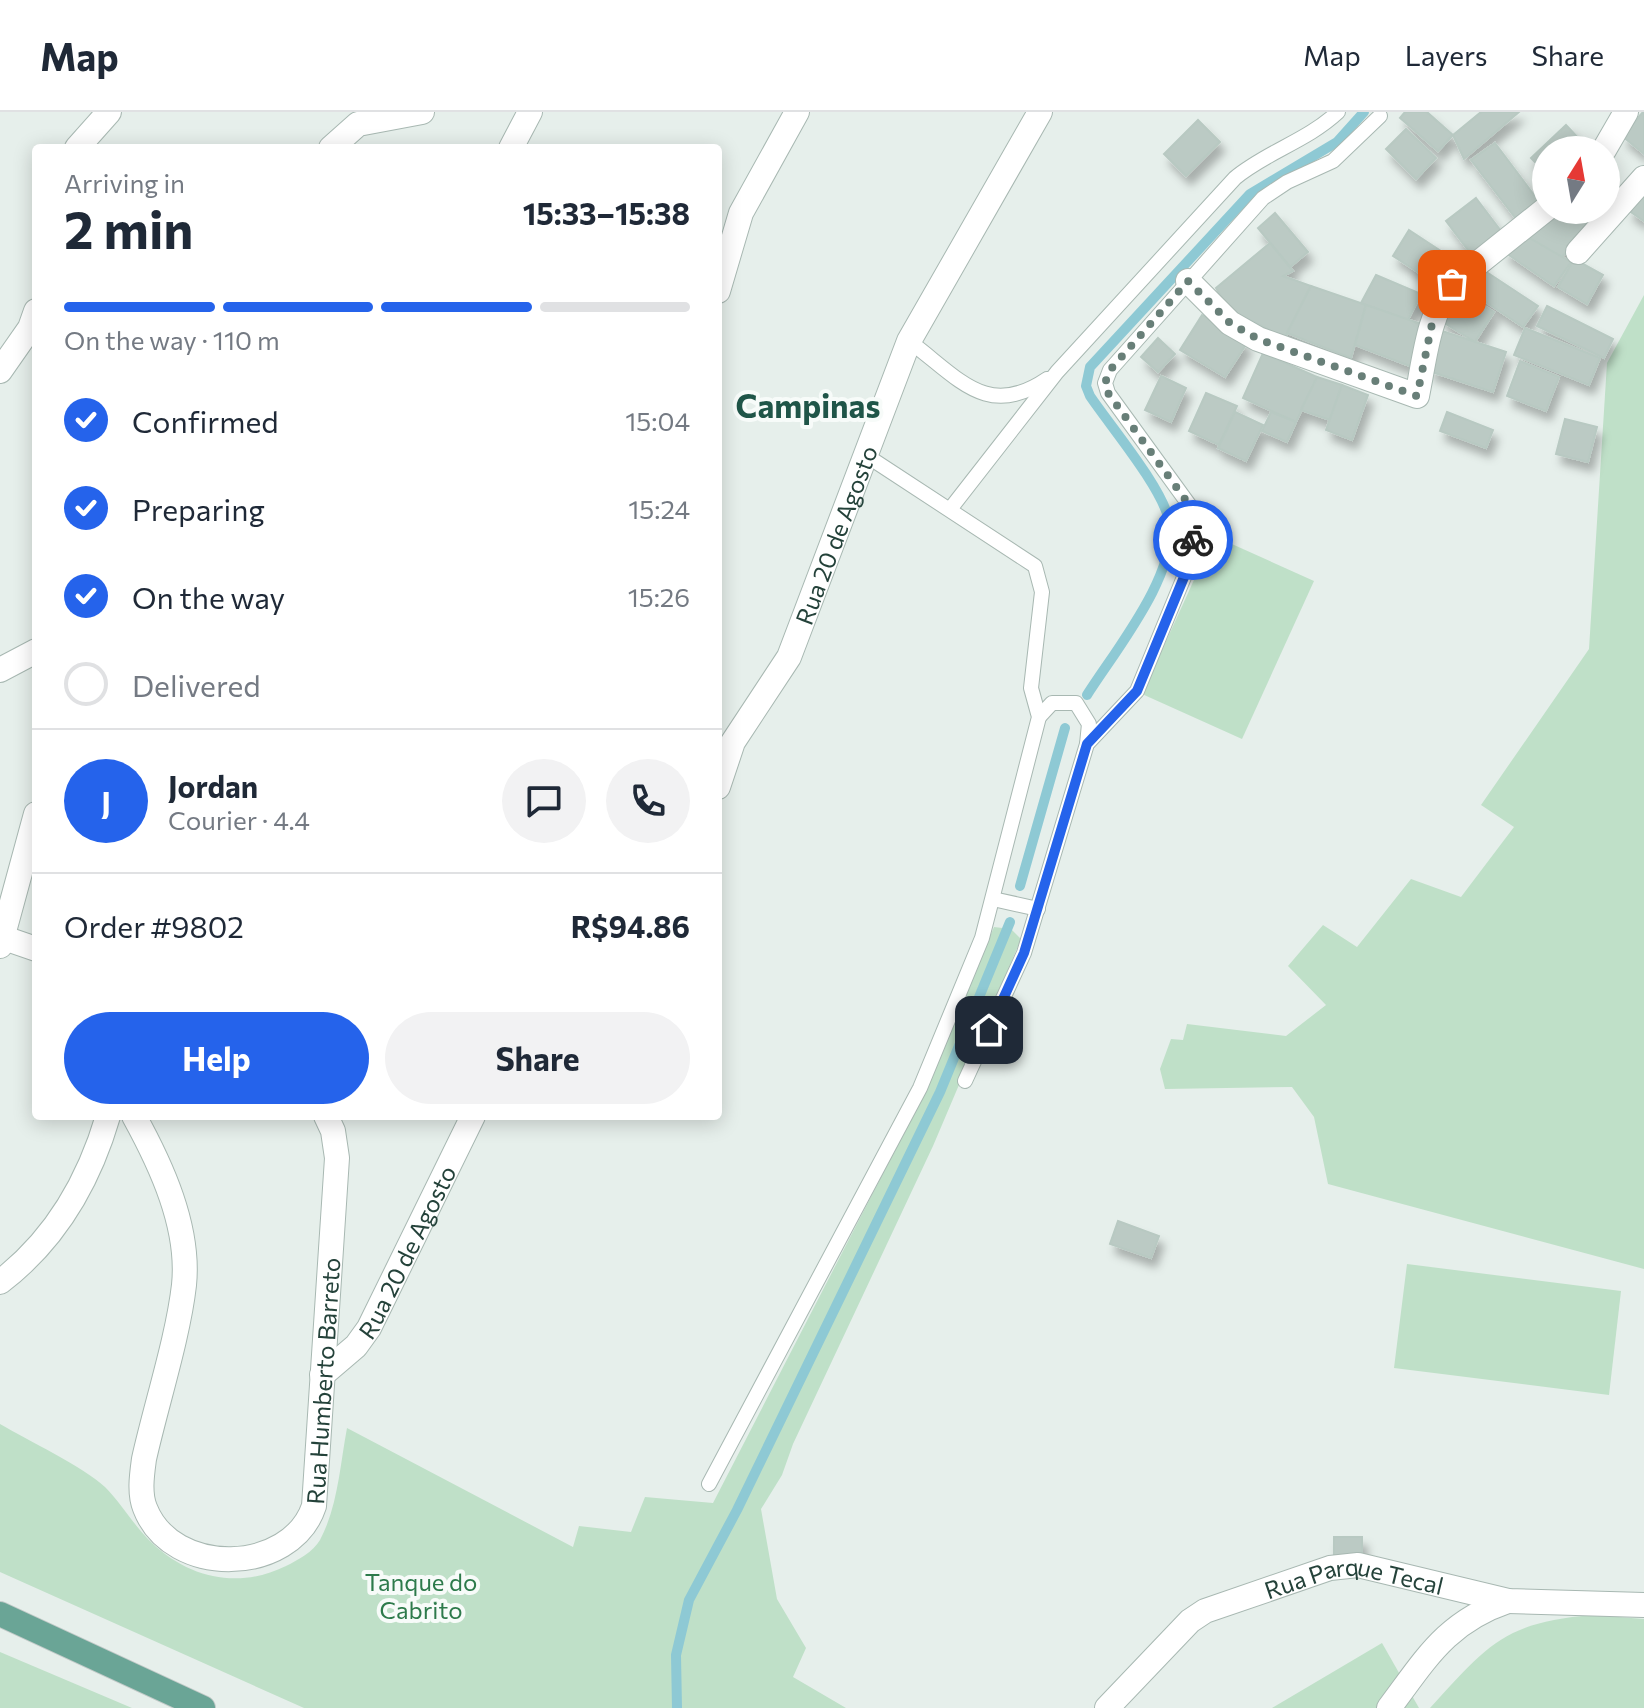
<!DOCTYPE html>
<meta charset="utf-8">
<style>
body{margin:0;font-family:Commissioner,sans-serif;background:#f2f2f3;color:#1f2937;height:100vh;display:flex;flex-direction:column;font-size:30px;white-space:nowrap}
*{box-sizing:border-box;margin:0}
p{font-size:26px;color:#747a83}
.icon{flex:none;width:44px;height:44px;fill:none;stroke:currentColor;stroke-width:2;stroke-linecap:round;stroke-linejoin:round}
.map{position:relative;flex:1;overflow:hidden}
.details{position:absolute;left:32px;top:32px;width:690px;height:976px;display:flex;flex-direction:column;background:#fff;border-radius:8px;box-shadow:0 4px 20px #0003}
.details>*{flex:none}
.needle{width:52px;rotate:11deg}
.controls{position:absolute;left:1532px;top:24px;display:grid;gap:16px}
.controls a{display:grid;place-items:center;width:88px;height:88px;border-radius:50%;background:#fff;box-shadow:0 4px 20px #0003;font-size:40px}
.pin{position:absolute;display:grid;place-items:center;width:68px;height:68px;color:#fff;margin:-34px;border-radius:16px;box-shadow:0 4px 12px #0006}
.courier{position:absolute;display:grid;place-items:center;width:80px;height:80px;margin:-40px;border:6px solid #2563eb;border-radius:50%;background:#fff;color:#222;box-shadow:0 2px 10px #0007}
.headline em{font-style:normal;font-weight:700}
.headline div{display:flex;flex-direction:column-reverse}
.headline{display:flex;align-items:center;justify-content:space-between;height:136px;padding:0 32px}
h1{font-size:52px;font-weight:700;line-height:60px}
.bar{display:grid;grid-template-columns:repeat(4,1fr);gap:12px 8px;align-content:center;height:96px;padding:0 32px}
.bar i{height:10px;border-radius:6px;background:#e0e1e3}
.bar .selected{background:#2563eb}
.bar p{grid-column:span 4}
.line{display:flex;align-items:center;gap:20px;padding:0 32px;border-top:2px solid #e0e1e3}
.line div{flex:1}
.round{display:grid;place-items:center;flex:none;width:84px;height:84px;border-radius:42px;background:#f2f2f3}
ol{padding:0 32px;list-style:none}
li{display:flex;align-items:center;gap:24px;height:88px}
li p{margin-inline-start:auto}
li .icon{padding:8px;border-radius:50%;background:#2563eb;color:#fff;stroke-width:4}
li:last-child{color:#747a83}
li i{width:44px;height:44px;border:4px solid #e0e1e3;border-radius:50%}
.primary-button{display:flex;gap:16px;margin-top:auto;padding:16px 32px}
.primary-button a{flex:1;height:92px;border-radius:48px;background:#2563eb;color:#fff;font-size:32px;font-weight:700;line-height:92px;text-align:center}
.primary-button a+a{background:#f2f2f3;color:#1f2937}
header{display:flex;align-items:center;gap:48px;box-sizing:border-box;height:112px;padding:0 40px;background:#fff;border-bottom:2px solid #e0e1e3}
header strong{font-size:38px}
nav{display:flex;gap:44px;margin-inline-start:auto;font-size:28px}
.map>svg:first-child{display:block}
.green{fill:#bfe0c8}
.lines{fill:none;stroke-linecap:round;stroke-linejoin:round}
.stream{stroke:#8ec9d4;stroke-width:10}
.building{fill:#bbcac4;stroke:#b8c9c2;stroke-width:2;filter:url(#shadow)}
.service-casing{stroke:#a8b8b2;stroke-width:16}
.minor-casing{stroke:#a8b8b2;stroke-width:26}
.tertiary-casing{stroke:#a8b8b2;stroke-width:26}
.primary-casing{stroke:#c2cac8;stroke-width:26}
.service{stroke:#fff;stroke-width:14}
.minor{stroke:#fff;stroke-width:24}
.tertiary{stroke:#fff;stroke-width:24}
.primary{stroke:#6aa596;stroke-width:24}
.done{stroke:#687f78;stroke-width:8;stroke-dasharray:0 14.4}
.route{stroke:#2563eb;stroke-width:10}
.labels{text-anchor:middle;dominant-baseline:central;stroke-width:8;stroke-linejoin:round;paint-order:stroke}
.street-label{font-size:24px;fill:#24423a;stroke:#f7fbf9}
.park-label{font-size:24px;fill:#2d7a4b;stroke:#f7fbf9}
.district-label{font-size:32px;font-weight:bold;fill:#1f5548;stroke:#f7fbf9}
</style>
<header>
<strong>Map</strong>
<nav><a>Map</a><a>Layers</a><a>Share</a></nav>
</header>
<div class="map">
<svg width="1644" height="1596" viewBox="0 0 1644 1596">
<defs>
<filter id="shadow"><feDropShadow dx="5" dy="9" stdDeviation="4" flood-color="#0004"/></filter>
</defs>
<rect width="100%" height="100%" fill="#e6efeb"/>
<g class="green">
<path d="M1644,183V1157L1328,1072L1314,1005L1292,975L1165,977L1160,957L1171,927L1183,928L1187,912L1286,924L1326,893L1288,854L1323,813L1357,835L1411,767L1461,785L1514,715L1481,693L1589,537L1607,251Z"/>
<path d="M1214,424L1314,469L1242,627L1142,582Z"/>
<path d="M994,815L1011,817L1021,827L933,1034L793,1332L782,1363L761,1397L777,1487L806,1536L793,1565L846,1596H304L0,1460V1312C27,1328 84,1355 105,1375C122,1392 134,1414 152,1431C190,1467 240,1477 286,1454C298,1448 313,1440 320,1428C338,1394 340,1353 347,1316L573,1435L579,1414L631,1420L645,1385L713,1391L924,982Z"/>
<path d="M1407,1152L1621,1179L1609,1283L1394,1256Z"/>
<path d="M1593,1503L1644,1507V1596H1430C1488,1533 1504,1510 1593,1503Z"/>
<path d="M1382,1531L1419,1596H1272Z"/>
<path d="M0,1540L132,1596H0Z"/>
</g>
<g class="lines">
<g class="stream">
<path d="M1087,583C1114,540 1180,460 1169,408C1161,374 1111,315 1090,284L1086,274L1090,255L1250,82L1337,30L1364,0"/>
<path d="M1020,774L1065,616"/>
<path d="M677,1596L676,1543L689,1488L737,1398L940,980L1010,810"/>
</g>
</g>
<g class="building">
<path d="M1405,0H1427L1453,23L1438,39L1400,6Z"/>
<path d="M1481,0H1519L1464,47L1453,23Z"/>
<path d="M1643,0H1644V42L1622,24Z"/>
<path d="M1198,8L1220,30L1186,64L1164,42Z"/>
<path d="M1566,13L1584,32L1583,38H1546V62L1531,46Z"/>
<path d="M1406,17L1436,46L1416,67L1386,37Z"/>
<path d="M1495,31L1540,91L1517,108L1471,48Z"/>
<path d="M1606,76L1619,87L1562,145L1524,123L1556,98H1606Z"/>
<path d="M1644,76V109L1628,98Z"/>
<path d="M1476,86L1501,119L1471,142L1446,109Z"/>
<path d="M1275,101L1308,140L1290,155L1258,116Z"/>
<path d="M1409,118L1447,143L1430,168L1393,144Z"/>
<path d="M1524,123L1571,150L1554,174L1503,139Z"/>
<path d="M1270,131L1293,159L1283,164L1311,174L1285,226L1228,197L1216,176Z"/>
<path d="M1574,147L1603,163L1587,192L1558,175Z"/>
<path d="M1482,157L1538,194L1523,215L1468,178Z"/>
<path d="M1376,163L1421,182L1408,208L1361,191Z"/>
<path d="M1311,174L1366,193L1351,246L1287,221Z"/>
<path d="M1460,179L1494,200L1475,230L1441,209Z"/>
<path d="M1366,193L1421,212L1415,256L1355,233Z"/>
<path d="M1547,194L1613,227L1604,246L1537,214Z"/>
<path d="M1202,203L1247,231L1225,265L1180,238Z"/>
<path d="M1525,216L1600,246L1589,273L1514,243Z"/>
<path d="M1442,219L1506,240L1493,280L1429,259Z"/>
<path d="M1158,226L1175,242L1158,260L1141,245Z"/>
<path d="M1263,241L1317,265L1296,310L1243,286Z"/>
<path d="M1520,249L1559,265L1546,299L1507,284Z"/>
<path d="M1161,264L1186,276L1171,310L1145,298Z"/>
<path d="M1317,265L1342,273L1330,308L1301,298Z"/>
<path d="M1342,273L1368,283L1352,328L1326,318Z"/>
<path d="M1206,281L1237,294L1219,333L1189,319Z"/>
<path d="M1235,300L1263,313L1246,349L1218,336Z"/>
<path d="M1271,300L1296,310L1287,330L1262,319Z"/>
<path d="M1447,300L1493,318L1486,336L1440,319Z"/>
<path d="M1565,307L1597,315L1588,350L1556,342Z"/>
<path d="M1118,1109L1159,1124L1151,1146L1110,1132Z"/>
<rect x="1334" y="1425" width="28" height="23"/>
</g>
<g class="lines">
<defs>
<g id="service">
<path d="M909,229C959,266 987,308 1047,267"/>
<path d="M951,396L1057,260L1235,66C1266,40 1307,29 1338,0"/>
<path d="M1039,605L1052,591H1076L1089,612L1087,632"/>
<path d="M993,787L1038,797"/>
<path d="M965,969L1024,841L1087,632L1137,579L1189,453L1194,419L1190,394L1108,281L1105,271L1110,258L1263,86L1287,70L1333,49L1380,4"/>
<path d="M709,1372L920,976L982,826L1039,605L1031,576L1042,480L1035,454L864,342"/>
</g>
<g id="minor">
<path d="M331,36L358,12L422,0"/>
<path d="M511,36L530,0"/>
<path d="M1604,38L1626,0"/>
<path d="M1578,140L1644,66"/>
<path d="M1188,169L1230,211L1258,227L1417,284C1425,245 1428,204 1452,172L1546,97"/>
<path d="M718,179L741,101L797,0"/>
<path d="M0,558L36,539"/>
<path id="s1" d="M718,675L733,630L789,545L909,229L1040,0"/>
<path d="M4,826L36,837"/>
<path d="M0,834L36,702"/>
<path id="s2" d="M134,1004C161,1053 190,1115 184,1173C178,1226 156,1293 144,1347C142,1362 139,1381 145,1396C172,1466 291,1463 314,1394L337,1046L333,1019L326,1004"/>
<path d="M0,1170C55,1128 89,1069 108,1004"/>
<path id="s3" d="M322,1263L356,1234L369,1216L473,1004"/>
<path id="s4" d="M1107,1596L1190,1509L1205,1499L1330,1456L1358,1453L1508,1489L1644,1493"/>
<path d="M1389,1596C1426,1547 1446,1510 1508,1489"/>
</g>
<g id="tertiary">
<path d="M77,36L109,0"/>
<path d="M0,259L30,216L36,199"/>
</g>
<path id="primary" d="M0,1502L203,1596"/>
</defs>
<use href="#service" class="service-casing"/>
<use href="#minor" class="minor-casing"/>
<use href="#tertiary" class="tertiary-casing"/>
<use href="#primary" class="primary-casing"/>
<use href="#service" class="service"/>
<use href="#minor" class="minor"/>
<use href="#tertiary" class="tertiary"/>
<use href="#primary" class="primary"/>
</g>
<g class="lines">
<path class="done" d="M1193,428L1190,394L1108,281L1105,271L1110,258L1188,169L1230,211L1258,227L1417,284L1433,207L1452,172"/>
<path class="route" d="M989,918L1024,841L1087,632L1137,579L1189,453L1193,428"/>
</g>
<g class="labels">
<g class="street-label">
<text stroke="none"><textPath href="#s1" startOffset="280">Rua 20 de Agosto</textPath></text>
<text stroke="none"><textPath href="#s3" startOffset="152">Rua 20 de Agosto</textPath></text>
<text stroke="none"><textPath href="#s2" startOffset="744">Rua Humberto Barreto</textPath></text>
<text stroke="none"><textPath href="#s4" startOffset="294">Rua Parque Tecal</textPath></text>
</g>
<g class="park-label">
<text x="421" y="1469">Tanque do<tspan x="421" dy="28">Cabrito</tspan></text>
</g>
<g class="district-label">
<text x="808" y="293">Campinas</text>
</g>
</g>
</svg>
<div class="controls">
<a><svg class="needle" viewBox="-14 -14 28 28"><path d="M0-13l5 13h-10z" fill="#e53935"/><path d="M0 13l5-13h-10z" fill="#747a83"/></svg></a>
</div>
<div class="pin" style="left:1452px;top:172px;background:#ea580c"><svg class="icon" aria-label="bag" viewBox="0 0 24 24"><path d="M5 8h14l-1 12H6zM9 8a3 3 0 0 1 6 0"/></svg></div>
<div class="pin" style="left:989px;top:918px;background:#1f2937"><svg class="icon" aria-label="home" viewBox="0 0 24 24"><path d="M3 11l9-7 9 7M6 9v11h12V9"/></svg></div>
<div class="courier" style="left:1193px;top:428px"><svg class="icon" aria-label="bike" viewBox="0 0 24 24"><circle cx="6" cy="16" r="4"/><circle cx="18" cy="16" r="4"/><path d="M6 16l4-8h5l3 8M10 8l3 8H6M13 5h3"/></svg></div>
<section class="details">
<div class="headline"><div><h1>2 min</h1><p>Arriving in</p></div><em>15:33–15:38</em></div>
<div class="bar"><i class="selected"></i><i class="selected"></i><i class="selected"></i><i></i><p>On the way · 110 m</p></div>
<ol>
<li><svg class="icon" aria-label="check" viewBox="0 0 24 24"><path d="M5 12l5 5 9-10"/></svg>Confirmed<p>15:04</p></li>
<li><svg class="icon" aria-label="check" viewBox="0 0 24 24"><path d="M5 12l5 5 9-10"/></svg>Preparing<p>15:24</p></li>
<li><svg class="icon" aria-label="check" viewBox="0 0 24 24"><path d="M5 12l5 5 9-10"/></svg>On the way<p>15:26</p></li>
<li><i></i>Delivered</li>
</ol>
<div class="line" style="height:144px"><b class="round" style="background:#2563eb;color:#fff">J</b><div><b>Jordan</b><p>Courier · 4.4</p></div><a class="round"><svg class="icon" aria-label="chat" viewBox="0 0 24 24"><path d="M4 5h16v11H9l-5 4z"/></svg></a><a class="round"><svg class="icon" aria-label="phone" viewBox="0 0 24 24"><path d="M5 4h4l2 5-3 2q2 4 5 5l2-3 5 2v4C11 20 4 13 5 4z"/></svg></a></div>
<div class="line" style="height:104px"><div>Order #9802</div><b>R$94.86</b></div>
<div class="primary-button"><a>Help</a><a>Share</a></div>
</section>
</div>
